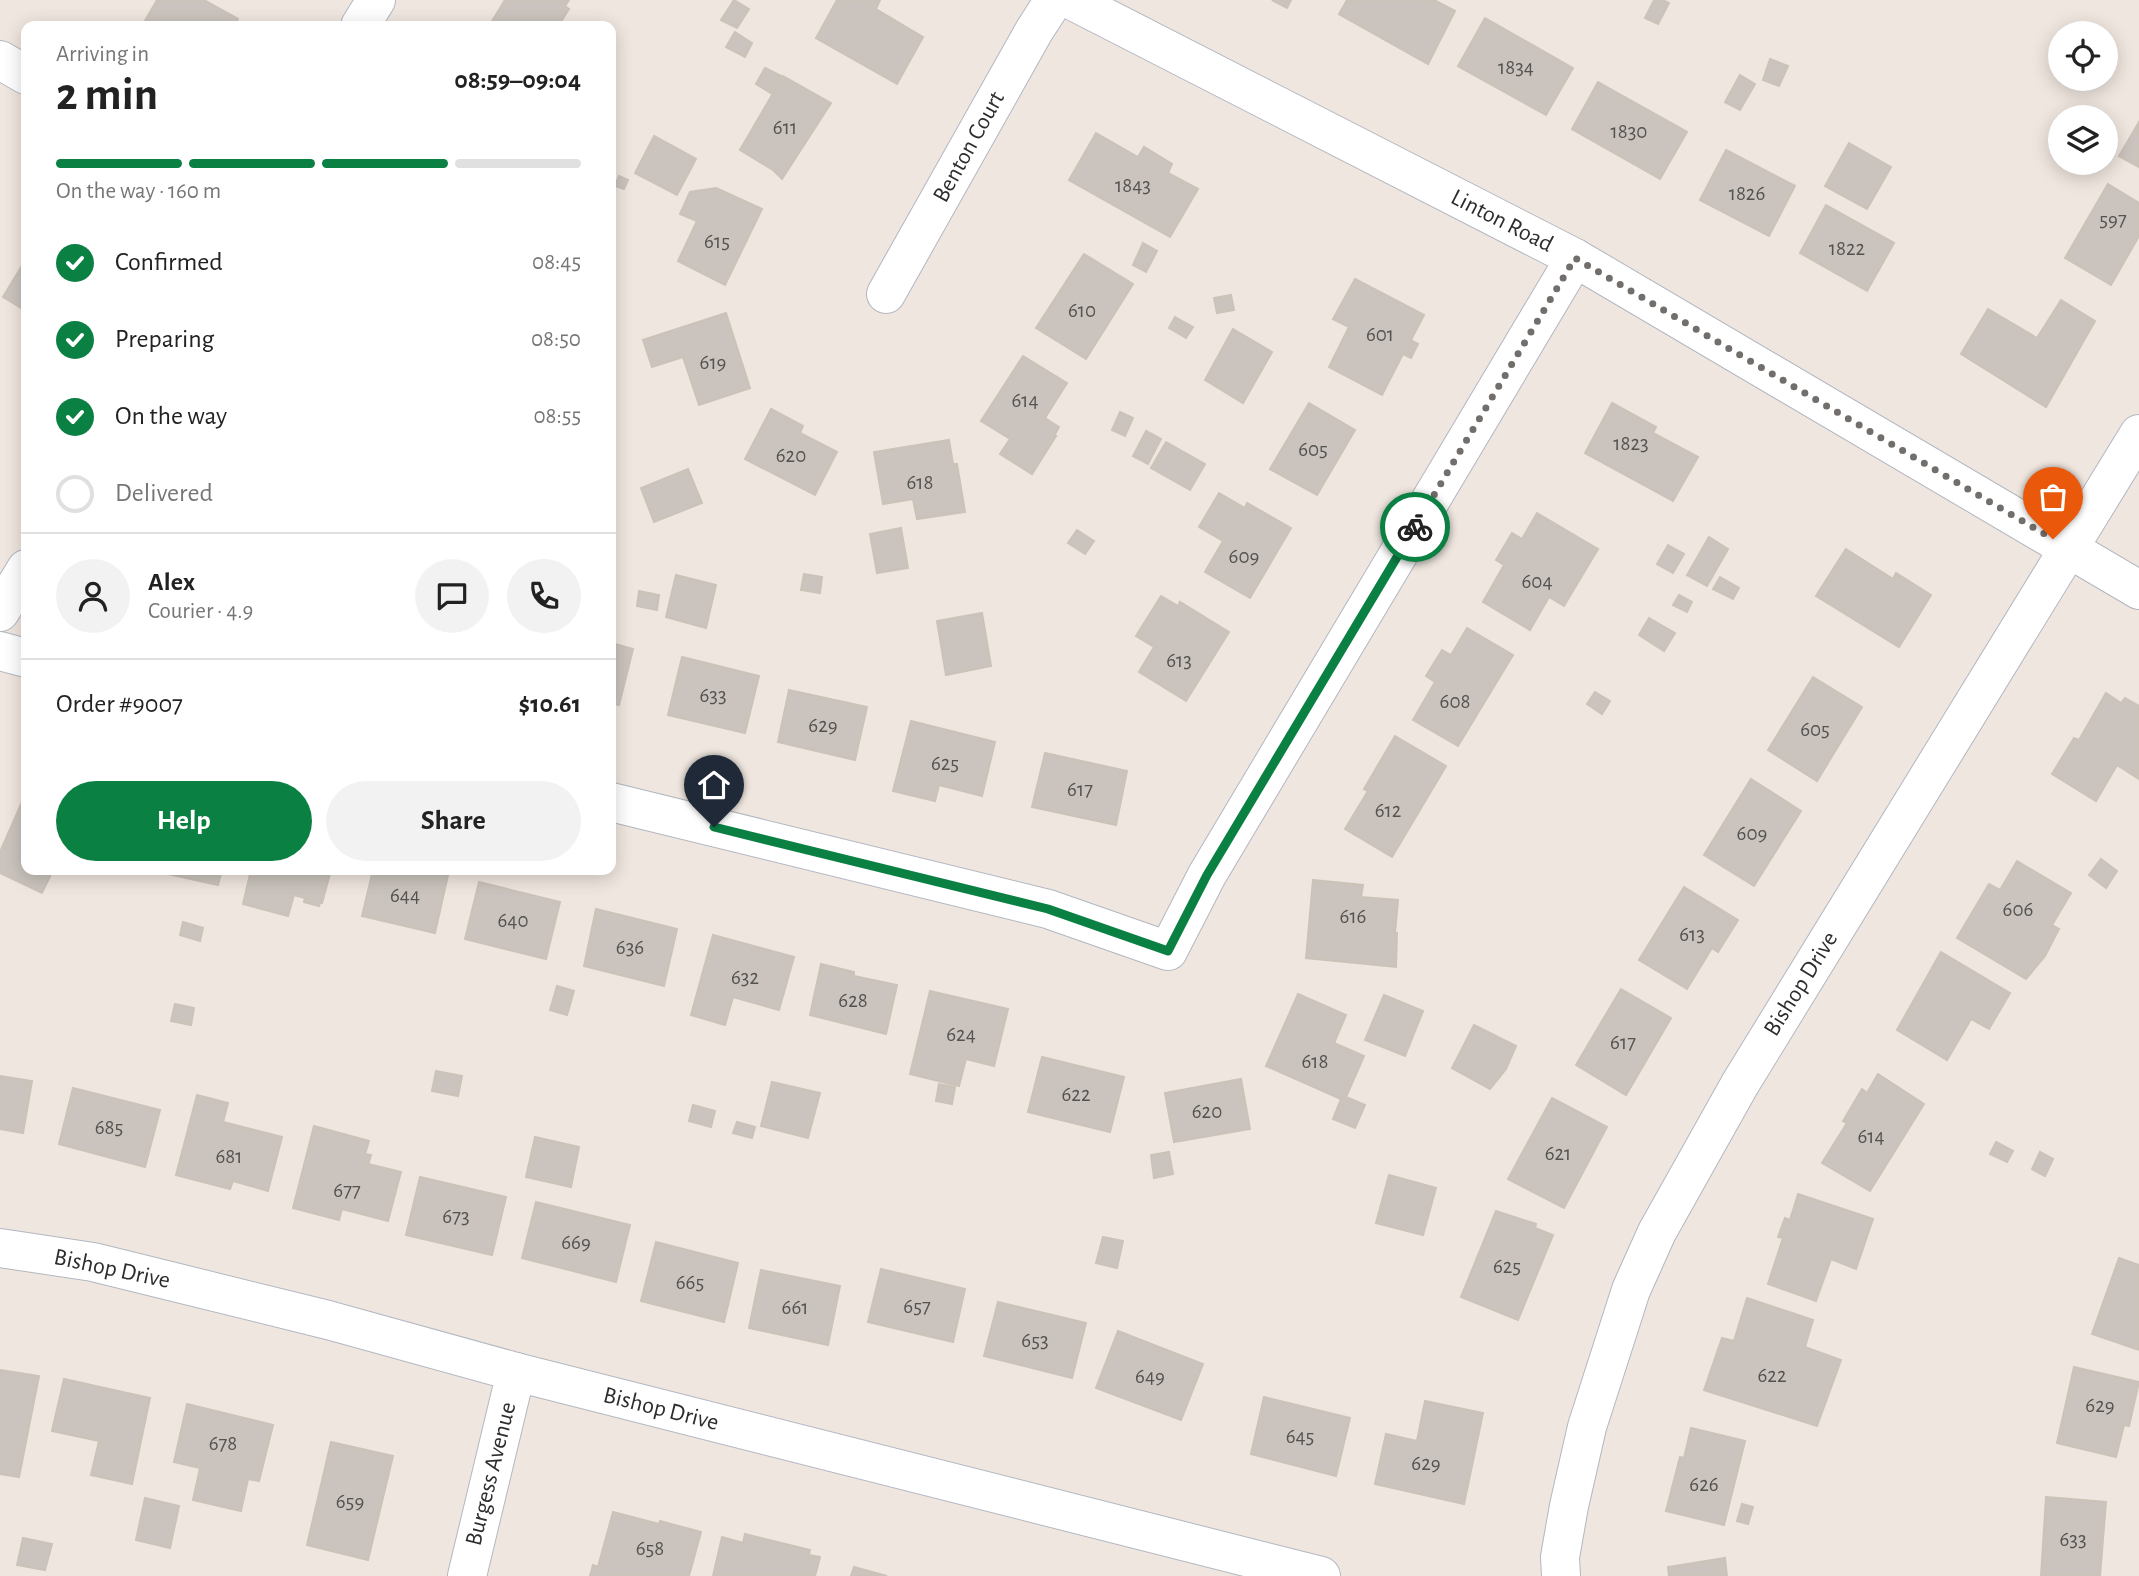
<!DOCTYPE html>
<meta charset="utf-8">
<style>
body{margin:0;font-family:"Alegreya Sans",sans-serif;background:#f2f2f2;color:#222;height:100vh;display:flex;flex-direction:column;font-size:26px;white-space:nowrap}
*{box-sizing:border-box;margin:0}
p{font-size:23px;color:#767676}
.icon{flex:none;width:38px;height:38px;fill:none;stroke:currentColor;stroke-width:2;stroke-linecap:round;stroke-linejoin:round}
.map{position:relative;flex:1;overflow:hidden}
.drawer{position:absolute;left:21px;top:21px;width:595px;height:854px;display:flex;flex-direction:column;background:#fff;border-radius:14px;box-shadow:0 4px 18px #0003}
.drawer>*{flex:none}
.buttons{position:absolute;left:2048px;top:21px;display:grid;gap:14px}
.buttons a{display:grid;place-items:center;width:70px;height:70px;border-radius:50%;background:#fff;box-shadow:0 4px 18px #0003;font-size:35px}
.pin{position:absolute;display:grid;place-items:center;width:60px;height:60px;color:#fff;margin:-72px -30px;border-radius:50% 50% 50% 0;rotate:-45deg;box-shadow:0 0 7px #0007}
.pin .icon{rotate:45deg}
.courier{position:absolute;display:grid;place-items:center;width:70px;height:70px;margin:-35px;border:5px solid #0b8043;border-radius:50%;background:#fff;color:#222;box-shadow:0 2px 9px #0007}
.head em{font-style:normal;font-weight:600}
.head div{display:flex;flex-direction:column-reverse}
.head{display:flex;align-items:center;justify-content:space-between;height:119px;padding:0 35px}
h1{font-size:46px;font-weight:600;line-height:52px}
.bar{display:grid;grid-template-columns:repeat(4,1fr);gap:10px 7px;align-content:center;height:84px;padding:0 35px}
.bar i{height:9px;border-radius:5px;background:#e0e0e0}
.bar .selected{background:#0b8043}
.bar p{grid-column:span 4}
.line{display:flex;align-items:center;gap:18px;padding:0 35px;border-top:2px solid #e0e0e0}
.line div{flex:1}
.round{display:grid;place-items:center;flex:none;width:74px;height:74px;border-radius:37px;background:#f2f2f2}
ol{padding:0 35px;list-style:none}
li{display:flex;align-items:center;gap:21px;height:77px}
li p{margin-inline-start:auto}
li .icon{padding:7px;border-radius:50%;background:#0b8043;color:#fff;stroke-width:4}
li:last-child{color:#767676}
li i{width:38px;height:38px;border:4px solid #e0e0e0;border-radius:50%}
.button{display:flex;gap:14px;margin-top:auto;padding:14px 35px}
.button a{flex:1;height:80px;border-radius:42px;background:#0b8043;color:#fff;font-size:28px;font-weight:600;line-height:80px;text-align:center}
.button a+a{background:#f2f2f2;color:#222}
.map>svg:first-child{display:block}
.building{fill:#cbc4be;stroke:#cbc2b8;stroke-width:2}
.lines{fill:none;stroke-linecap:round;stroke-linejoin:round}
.minor-casing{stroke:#b3b7c1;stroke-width:40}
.minor{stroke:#fff;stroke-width:38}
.done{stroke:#716e6b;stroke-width:7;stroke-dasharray:0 12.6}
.route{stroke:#0b8043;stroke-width:9}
.labels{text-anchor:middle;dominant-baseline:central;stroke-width:7;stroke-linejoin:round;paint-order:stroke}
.number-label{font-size:21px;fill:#545351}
.street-label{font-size:24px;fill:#2d2d2d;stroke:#fff}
</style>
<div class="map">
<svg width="2139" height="1576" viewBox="0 0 2139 1576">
<rect width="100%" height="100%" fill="#efe6df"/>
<g class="building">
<path d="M157,0H204L238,19L234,26H142Z"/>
<path d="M505,0H569L565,6L569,9L560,23L556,22L553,26H489Z"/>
<path d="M734,0L749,9L737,28L721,20Z"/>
<path d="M837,0H880L876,9L923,37L897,84L816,38Z"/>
<path d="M1272,0H1291L1287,8Z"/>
<path d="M1347,0H1434L1455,11L1428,64L1339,14Z"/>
<path d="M1654,0H1662L1669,3L1658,24L1645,18Z"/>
<path d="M1485,18L1573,68L1546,115L1458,66Z"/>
<path d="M735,32L752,43L745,57L726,47Z"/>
<path d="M1770,59L1788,66L1779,86L1763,80Z"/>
<path d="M765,68L781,76L771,93L756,84Z"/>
<path d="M1740,75L1755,84L1740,110L1725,102Z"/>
<path d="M783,76L831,103L782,179L773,170L740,150Z"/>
<path d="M1598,82L1687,132L1660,179L1572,129Z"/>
<path d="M2139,122V167L2119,156Z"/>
<path d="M1096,133L1138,157L1144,147L1172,164L1168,173L1198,189L1170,237L1069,180Z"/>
<path d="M654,136L696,159L677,195L635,173Z"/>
<path d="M1849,143L1891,167L1867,209L1825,186Z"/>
<path d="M1726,150L1795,186L1769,236L1700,200Z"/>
<path d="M619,176L628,180L624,189L615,186Z"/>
<path d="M2108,184L2139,203V236L2111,285L2065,258Z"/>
<path d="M716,188L762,209L725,285L678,261L697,221L680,214L690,192Z"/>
<path d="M1826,205L1894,243L1867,291L1800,253Z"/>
<path d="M1143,243L1157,251L1146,272L1133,265Z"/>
<path d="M1084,254L1133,284L1086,359L1036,328Z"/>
<path d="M26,259V311L3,297Z"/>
<path d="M1355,279L1424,315L1411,340L1418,344L1411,358L1403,354L1382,395L1329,367L1349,327L1333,319Z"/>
<path d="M1231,295L1234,310L1217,313L1214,298Z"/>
<path d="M2061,300L2095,321L2046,407L1961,354L1988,309L2037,338Z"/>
<path d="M726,313L750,388L699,405L683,357L652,367L643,340Z"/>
<path d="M1175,317L1193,327L1186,338L1169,328Z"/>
<path d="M1233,329L1272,352L1243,403L1205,380Z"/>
<path d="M1023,356L1067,383L1045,418L1059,427L1054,436H1056L1032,474L1000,454L1010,439L981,421Z"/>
<path d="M1309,403L1355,430L1317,495L1270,469Z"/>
<path d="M1612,403L1656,427L1653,433L1698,457L1673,501L1585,453Z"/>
<path d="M771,409L803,426L800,433L837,452L815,495L745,459Z"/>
<path d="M1120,412L1133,418L1125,436L1112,430Z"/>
<path d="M1146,431L1161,439L1148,464L1133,456Z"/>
<path d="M949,440L953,464H957L965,512L917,519L913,499L883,504L874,452Z"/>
<path d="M1166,442L1205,464L1190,490L1151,468Z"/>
<path d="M688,469L702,503L654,522L641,488Z"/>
<path d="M1219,493L1245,508L1247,503L1291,528L1250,598L1205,572L1223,541L1199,527Z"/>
<path d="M1537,513L1598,549L1564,606L1549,597L1530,630L1483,602L1504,565L1496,560L1512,533L1522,539Z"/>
<path d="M901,528L908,568L877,573L870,534Z"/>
<path d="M1077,530L1094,541L1085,554L1068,543Z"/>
<path d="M1709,537L1728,549L1707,586L1687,575Z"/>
<path d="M1668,545L1684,554L1673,573L1657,564Z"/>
<path d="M1846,549L1893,579L1896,573L1931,595L1899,647L1816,596Z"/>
<path d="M804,574L822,577L820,593L801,590Z"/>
<path d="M676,575L716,585L706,628L666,617Z"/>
<path d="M1720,577L1739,588L1733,599L1713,589Z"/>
<path d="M639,591L659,595L657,610L637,606Z"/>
<path d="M1679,595L1692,602L1687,612L1673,605Z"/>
<path d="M1161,596L1178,606L1180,602L1229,632L1186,701L1139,672L1154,647L1136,636Z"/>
<path d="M982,613L991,666L946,675L937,621Z"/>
<path d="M1649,618L1675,633L1664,651L1639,635Z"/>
<path d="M1467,628L1513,655L1458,746L1413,720L1435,682L1426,676L1442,650L1451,655Z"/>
<path d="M611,643L633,649L619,705L611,703Z"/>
<path d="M682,657L759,676L745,733L668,715Z"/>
<path d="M1813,677L1862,707L1817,781L1768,750Z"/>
<path d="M789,690L867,707L855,760L778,742Z"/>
<path d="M1595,692L1610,701L1602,714L1587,704Z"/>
<path d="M2106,693L2121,703L2125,698L2139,706V779L2117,765L2096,801L2052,774L2074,738L2079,740Z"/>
<path d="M911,721L995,742L982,796L939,785L935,801L893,791Z"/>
<path d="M1395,736L1446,766L1392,857L1345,829L1368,791L1364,789Z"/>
<path d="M1045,753L1127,771L1116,825L1032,807Z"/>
<path d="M1751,779L1801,811L1754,886L1704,855Z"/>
<path d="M26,793V870H53L42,893L0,873V852Z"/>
<path d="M2101,859L2117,871L2106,888L2089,875Z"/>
<path d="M2017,861L2071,893L2052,925L2059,929L2045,956L2026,979L1957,938L1989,884L2000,890Z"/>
<path d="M150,870H222L218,885Z"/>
<path d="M251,870H331L322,903H320L319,906L304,902L305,898L294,895L288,916L243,904Z"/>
<path d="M373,870H427L448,875L435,933L362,916Z"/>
<path d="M1313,880L1363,885L1361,897L1398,900L1395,933H1397L1396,967L1306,958Z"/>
<path d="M479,882L560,902L546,959L465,939Z"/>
<path d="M1684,887L1738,920L1718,952L1712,948L1687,989L1639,960Z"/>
<path d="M596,909L677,929L664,986L584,966Z"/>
<path d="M183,922L203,928L200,941L180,935Z"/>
<path d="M713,935L794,957L779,1010L733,997L725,1025L691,1015Z"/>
<path d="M1941,952L2010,993L1989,1029L1971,1019L1947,1060L1897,1030Z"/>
<path d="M821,964L854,972V976L897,985L886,1034L810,1015Z"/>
<path d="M557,986L574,991L567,1015L550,1010Z"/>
<path d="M1621,989L1671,1018L1626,1095L1576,1065Z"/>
<path d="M930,991L1008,1009L994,1066L966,1059L959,1086L910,1074Z"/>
<path d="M1298,994L1346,1015L1334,1043L1364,1056L1346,1097L1365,1105L1355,1128L1333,1119L1341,1099L1266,1066Z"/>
<path d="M1384,995L1423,1011L1405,1056L1365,1040Z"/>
<path d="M175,1004L194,1008L191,1025L171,1021Z"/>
<path d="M1474,1025L1516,1046L1506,1069L1490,1089L1452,1068Z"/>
<path d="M1042,1057L1124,1077L1110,1132L1028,1112Z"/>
<path d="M436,1071L462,1076L458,1096L432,1091Z"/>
<path d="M1878,1074L1924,1104L1870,1191L1822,1163L1847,1123L1843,1121L1862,1089L1867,1093Z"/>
<path d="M0,1076L32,1081L23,1133L0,1129Z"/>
<path d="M1241,1079L1250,1129L1174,1142L1165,1093Z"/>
<path d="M772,1082L820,1093L808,1138L761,1126Z"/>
<path d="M939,1084L955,1087L952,1104L936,1101Z"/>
<path d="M73,1088L160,1110L145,1167L59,1144Z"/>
<path d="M197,1095L228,1103L223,1122L282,1137L268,1191L233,1181L230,1189L176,1175Z"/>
<path d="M1552,1098L1607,1127L1564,1208L1508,1179Z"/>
<path d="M693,1105L715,1111L711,1127L689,1121Z"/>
<path d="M737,1122L755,1127L752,1138L733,1133Z"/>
<path d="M314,1126L369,1141L365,1154L371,1155L369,1162L365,1161L364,1163L401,1172L388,1221L342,1209L339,1220L293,1208Z"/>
<path d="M535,1137L579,1147L571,1187L526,1177Z"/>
<path d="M1996,1142L2013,1151L2007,1162L1990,1154Z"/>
<path d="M1169,1152L1173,1174L1154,1178L1151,1155Z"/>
<path d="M2040,1152L2053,1159L2045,1176L2032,1169Z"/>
<path d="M1389,1175L1436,1188L1423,1235L1376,1223Z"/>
<path d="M420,1177L506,1197L492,1255L406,1235Z"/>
<path d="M1798,1194L1873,1219L1856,1269L1831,1259L1816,1301L1768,1284L1783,1238L1778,1237L1785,1218L1790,1220Z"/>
<path d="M536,1202L630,1225L616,1282L522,1258Z"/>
<path d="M1496,1211L1536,1224L1535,1228L1553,1235L1518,1320L1461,1297Z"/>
<path d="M1103,1237L1123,1241L1117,1268L1096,1263Z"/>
<path d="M656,1242L738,1263L724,1322L641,1301Z"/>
<path d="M2119,1258L2139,1265V1350L2092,1334Z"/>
<path d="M881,1269L965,1289L953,1342L868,1322Z"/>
<path d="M761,1270L840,1286L828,1345L749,1328Z"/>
<path d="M1747,1298L1813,1320L1805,1347L1841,1360L1817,1426L1704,1390L1722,1338L1734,1341Z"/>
<path d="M998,1302L1086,1323L1072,1378L984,1356Z"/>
<path d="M1118,1331L1203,1364L1181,1420L1096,1388Z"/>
<path d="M2074,1367L2139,1382L2129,1426L2124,1425L2116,1457L2057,1443Z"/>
<path d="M0,1370L39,1376L19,1477L0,1474Z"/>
<path d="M64,1379L150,1398L132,1484L91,1475L99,1441L52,1431Z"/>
<path d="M1264,1397L1350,1418L1336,1476L1251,1454Z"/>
<path d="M1425,1401L1483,1413L1464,1504L1375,1484L1386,1434L1417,1441Z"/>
<path d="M187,1404L273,1425L259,1481L248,1479L241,1511L193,1500L200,1468L174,1462Z"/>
<path d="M1691,1428L1745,1441L1724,1525L1666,1511L1680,1457L1684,1458Z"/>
<path d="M331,1442L393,1456L368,1560L307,1545Z"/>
<path d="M2046,1497L2106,1502L2100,1576H2041Z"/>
<path d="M145,1498L179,1506L170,1548L136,1540Z"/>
<path d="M1742,1504L1753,1507L1748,1524L1737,1521Z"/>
<path d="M613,1512L659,1524L660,1521L701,1532L689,1576H590L593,1565L598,1567Z"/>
<path d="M745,1534L810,1550L809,1555L820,1557L815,1576H713L722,1537L743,1543Z"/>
<path d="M23,1538L52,1544L45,1570L17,1565Z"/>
<path d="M1725,1558L1727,1576H1669L1668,1567Z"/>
<path d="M854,1567L887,1576H851Z"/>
</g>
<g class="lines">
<defs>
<g id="minor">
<path d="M1071,0L1575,258L2139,590"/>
<path d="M360,26L376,0"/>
<path d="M0,60L26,75"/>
<path d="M886,294L1034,31L1054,0"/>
<path d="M0,612L26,569"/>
<path d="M0,651L26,658"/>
<path d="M611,802L1048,909L1168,951L1207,875L1575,258"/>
<path d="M0,1248L93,1262L328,1320L516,1372L1321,1576"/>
<path d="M467,1576L516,1372"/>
<path d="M1561,1576L1560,1557L1569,1506L1587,1427L1631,1290L1657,1232L1740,1084L2139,434"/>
</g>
</defs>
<use href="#minor" class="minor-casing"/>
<use href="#minor" class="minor"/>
</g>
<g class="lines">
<path class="done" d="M1415,527L1575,258L2053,539"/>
<path class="route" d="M714,827L1048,909L1168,951L1207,875L1415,527"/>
</g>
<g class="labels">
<g class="number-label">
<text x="1516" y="67">1834</text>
<text x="785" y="127">611</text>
<text x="1629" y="131">1830</text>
<text x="1133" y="185">1843</text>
<text x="1747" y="193">1826</text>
<text x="2113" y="219">597</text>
<text x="717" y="241">615</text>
<text x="1847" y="248">1822</text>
<text x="1082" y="310">610</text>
<text x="1380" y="334">601</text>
<text x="713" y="362">619</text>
<text x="1025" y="400">614</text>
<text x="1631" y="443">1823</text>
<text x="1313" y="449">605</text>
<text x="791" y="455">620</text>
<text x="920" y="482">618</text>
<text x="1244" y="556">609</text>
<text x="1537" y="581">604</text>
<text x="1179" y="660">613</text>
<text x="713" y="695">633</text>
<text x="1455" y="701">608</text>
<text x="823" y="725">629</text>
<text x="1815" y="729">605</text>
<text x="945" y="763">625</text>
<text x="1080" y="789">617</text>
<text x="1388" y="810">612</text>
<text x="1752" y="833">609</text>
<text x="405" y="895">644</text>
<text x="2018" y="909">606</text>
<text x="1353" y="916">616</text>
<text x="513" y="920">640</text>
<text x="1692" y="934">613</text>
<text x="630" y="947">636</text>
<text x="745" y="977">632</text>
<text x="853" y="1000">628</text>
<text x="961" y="1034">624</text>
<text x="1623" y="1042">617</text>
<text x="1315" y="1061">618</text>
<text x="1076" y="1094">622</text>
<text x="1207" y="1111">620</text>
<text x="109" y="1127">685</text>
<text x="1871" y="1136">614</text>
<text x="1558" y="1153">621</text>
<text x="229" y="1156">681</text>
<text x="347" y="1190">677</text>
<text x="456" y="1216">673</text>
<text x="576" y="1242">669</text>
<text x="1507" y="1266">625</text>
<text x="690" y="1282">665</text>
<text x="917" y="1306">657</text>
<text x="795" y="1307">661</text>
<text x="1035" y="1340">653</text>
<text x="1772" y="1375">622</text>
<text x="1150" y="1376">649</text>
<text x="2100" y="1405">629</text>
<text x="1300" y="1436">645</text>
<text x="223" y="1443">678</text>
<text x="1426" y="1463">629</text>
<text x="1704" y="1484">626</text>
<text x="350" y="1501">659</text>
<text x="2073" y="1539">633</text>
<text x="650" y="1548">658</text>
</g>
<g class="street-label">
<text transform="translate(969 147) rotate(-61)">Benton Court</text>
<text transform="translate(1502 221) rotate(27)">Linton Road</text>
<text transform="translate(1801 984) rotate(-58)">Bishop Drive</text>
<text transform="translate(112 1269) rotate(12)">Bishop Drive</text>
<text transform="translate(661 1409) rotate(14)">Bishop Drive</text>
<text transform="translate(491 1474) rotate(-76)">Burgess Avenue</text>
</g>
</g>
</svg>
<div class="buttons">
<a><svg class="icon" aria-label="locate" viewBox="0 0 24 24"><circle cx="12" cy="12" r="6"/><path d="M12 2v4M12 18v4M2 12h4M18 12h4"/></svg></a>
<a><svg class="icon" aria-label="layers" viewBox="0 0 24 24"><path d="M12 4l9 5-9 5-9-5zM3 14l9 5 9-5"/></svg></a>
</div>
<div class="pin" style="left:2053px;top:539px;background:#ea580c"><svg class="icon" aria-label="bag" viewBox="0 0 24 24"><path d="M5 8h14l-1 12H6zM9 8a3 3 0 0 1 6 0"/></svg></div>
<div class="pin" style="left:714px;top:827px;background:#1f2937"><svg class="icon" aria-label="home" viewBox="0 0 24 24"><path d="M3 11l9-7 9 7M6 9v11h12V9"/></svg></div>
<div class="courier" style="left:1415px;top:527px"><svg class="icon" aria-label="bike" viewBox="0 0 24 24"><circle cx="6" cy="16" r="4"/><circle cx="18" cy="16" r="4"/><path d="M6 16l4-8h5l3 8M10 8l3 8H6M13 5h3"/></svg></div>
<section class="drawer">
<div class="head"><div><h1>2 min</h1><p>Arriving in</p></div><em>08:59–09:04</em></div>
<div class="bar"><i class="selected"></i><i class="selected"></i><i class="selected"></i><i></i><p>On the way · 160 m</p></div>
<ol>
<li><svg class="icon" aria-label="check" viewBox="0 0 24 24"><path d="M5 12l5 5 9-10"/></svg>Confirmed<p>08:45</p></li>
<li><svg class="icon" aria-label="check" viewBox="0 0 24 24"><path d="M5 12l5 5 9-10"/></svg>Preparing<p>08:50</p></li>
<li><svg class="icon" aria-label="check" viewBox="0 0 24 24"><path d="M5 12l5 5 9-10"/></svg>On the way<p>08:55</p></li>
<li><i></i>Delivered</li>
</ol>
<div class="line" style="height:126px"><a class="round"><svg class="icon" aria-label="person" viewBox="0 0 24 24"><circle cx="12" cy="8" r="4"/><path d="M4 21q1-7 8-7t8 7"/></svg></a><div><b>Alex</b><p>Courier · 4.9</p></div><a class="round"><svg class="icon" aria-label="chat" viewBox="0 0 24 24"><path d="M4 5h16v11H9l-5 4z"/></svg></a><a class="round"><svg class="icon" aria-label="phone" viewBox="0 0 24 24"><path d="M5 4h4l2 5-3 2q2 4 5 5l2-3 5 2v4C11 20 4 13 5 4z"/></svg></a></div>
<div class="line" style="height:91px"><div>Order #9007</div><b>$10.61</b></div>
<div class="button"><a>Help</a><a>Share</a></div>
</section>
</div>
